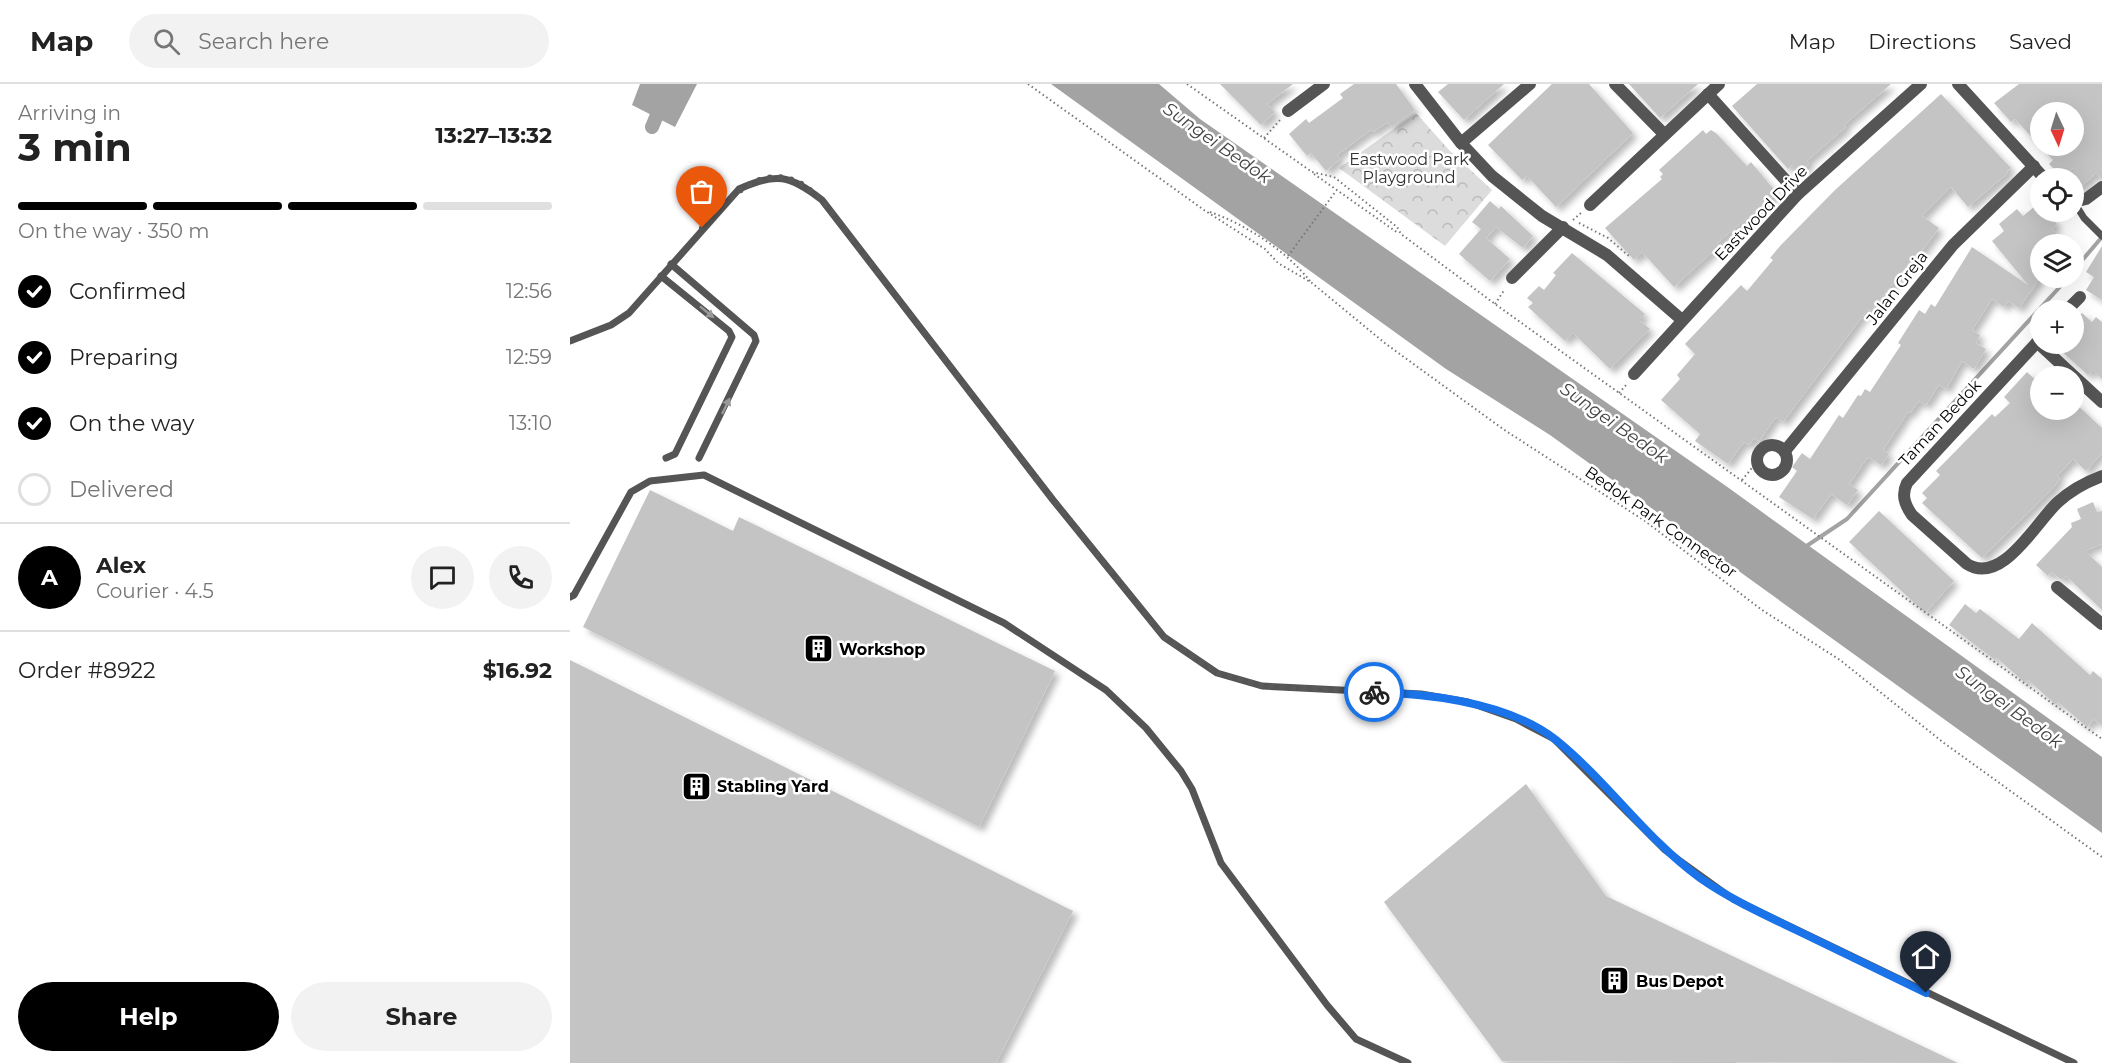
<!DOCTYPE html>
<meta charset="utf-8">
<style>
body{margin:0;font-family:Montserrat,sans-serif;background:#f2f2f2;color:#222;height:100vh;display:flex;flex-direction:column;font-size:22px;white-space:nowrap}
*{box-sizing:border-box;margin:0}
p{font-size:20px;color:#767676}
.icon{flex:none;width:33px;height:33px;fill:none;stroke:currentColor;stroke-width:2;stroke-linecap:round;stroke-linejoin:round}
.map{position:relative;flex:1;overflow:hidden}
.details{display:flex;flex-direction:column;background:#fff;width:570px}
.details>*{flex:none}
.needle{width:39px;rotate:176deg}
.controls{position:absolute;left:1460px;top:18px;display:grid;gap:12px}
.controls a{display:grid;place-items:center;width:54px;height:54px;border-radius:50%;background:#fff;box-shadow:0 6px 24px #0002;font-size:30px}
.pin{position:absolute;display:grid;place-items:center;width:51px;height:51px;color:#fff;margin:-62px -26px;border-radius:50% 50% 50% 0;rotate:-45deg;box-shadow:0 0 6px #0007}
.pin .icon{rotate:45deg}
.courier{position:absolute;display:grid;place-items:center;width:60px;height:60px;margin:-30px;border:4px solid #1a73e8;border-radius:50%;background:#fff;color:#222;box-shadow:0 2px 8px #0007}
.summary em{font-style:normal;font-weight:700}
.summary div{display:flex;flex-direction:column-reverse}
.summary{display:flex;align-items:center;justify-content:space-between;height:102px;padding:0 18px}
h1{font-size:39px;font-weight:700;line-height:45px}
.bar{display:grid;grid-template-columns:repeat(4,1fr);gap:9px 6px;align-content:center;height:72px;padding:0 18px}
.bar i{height:8px;border-radius:4px;background:#e0e0e0}
.bar .on{background:#000}
.bar p{grid-column:span 4}
.line{display:flex;align-items:center;gap:15px;padding:0 18px;border-top:2px solid #e0e0e0}
.line div{flex:1}
.round{display:grid;place-items:center;flex:none;width:63px;height:63px;border-radius:32px;background:#f2f2f2}
ol{padding:0 18px;list-style:none}
li{display:flex;align-items:center;gap:18px;height:66px}
li p{margin-inline-start:auto}
li .icon{padding:6px;border-radius:50%;background:#000;color:#fff;stroke-width:4}
li:last-child{color:#767676}
li i{width:33px;height:33px;border:3px solid #e0e0e0;border-radius:50%}
.button{display:flex;gap:12px;margin-top:auto;padding:12px 18px}
.button a{flex:1;height:69px;border-radius:36px;background:#000;color:#fff;font-size:24px;font-weight:700;line-height:69px;text-align:center}
.button a+a{background:#f2f2f2;color:#222}
header{display:flex;align-items:center;gap:36px;box-sizing:border-box;height:84px;padding:0 30px;background:#fff;border-bottom:2px solid #e0e0e0}
header strong{font-size:28px}
nav{display:flex;gap:33px;margin-inline-start:auto;font-size:21px}
.search{width:420px;height:54px;background:#f2f2f2;display:flex;align-items:center;gap:15px;box-sizing:border-box;padding:0 21px;border-radius:33px;color:#767676;font-size:22px}
main{display:flex;flex:1;min-height:0}
.map>svg:first-child{display:block}
.forest{fill:url(#forest-crowns)}
.water{fill:#a3a3a3}
.lines{fill:none;stroke-linecap:round;stroke-linejoin:round}
.stream{stroke:#a3a3a3;stroke-width:4}
.canal{stroke:#a3a3a3;stroke-width:14}
.building{fill:#c4c4c4;fill-rule:evenodd;filter:url(#shadow)}
.path{stroke:#777;stroke-width:2;stroke-dasharray:1.5 3;stroke-linecap:butt}
.lane{stroke:#555;stroke-width:7}
.street{stroke:#555;stroke-width:12}
.oneway{fill:#999}
.done{stroke:#595959;stroke-width:6;stroke-dasharray:0 10.8}
.route{stroke:#1a73e8;stroke-width:8}
.labels{text-anchor:middle;dominant-baseline:central;stroke-width:5;stroke-linejoin:round;paint-order:stroke}
.park-label{font-size:16px;fill:#333;stroke:#fff}
.street-label{font-size:16px;fill:#000;stroke:#fff}
.poi-label{font-size:16px;font-weight:bold;fill:#000;stroke:#fff;text-anchor:start}
.water-label{font-size:18px;font-style:italic;fill:#444;stroke:#fff}
</style>
<header>
<strong>Map</strong>
<div class="search"><svg class="icon" aria-label="search" viewBox="0 0 24 24"><circle cx="10" cy="10" r="6"/><path d="M15 15l6 6"/></svg>Search here</div>
<nav><a>Map</a><a>Directions</a><a>Saved</a></nav>
</header>
<main>
<section class="details">
<div class="summary"><div><h1>3 min</h1><p>Arriving in</p></div><em>13:27–13:32</em></div>
<div class="bar"><i class="on"></i><i class="on"></i><i class="on"></i><i></i><p>On the way · 350 m</p></div>
<ol>
<li><svg class="icon" aria-label="check" viewBox="0 0 24 24"><path d="M5 12l5 5 9-10"/></svg>Confirmed<p>12:56</p></li>
<li><svg class="icon" aria-label="check" viewBox="0 0 24 24"><path d="M5 12l5 5 9-10"/></svg>Preparing<p>12:59</p></li>
<li><svg class="icon" aria-label="check" viewBox="0 0 24 24"><path d="M5 12l5 5 9-10"/></svg>On the way<p>13:10</p></li>
<li><i></i>Delivered</li>
</ol>
<div class="line" style="height:108px"><b class="round" style="background:#000;color:#fff">A</b><div><b>Alex</b><p>Courier · 4.5</p></div><a class="round"><svg class="icon" aria-label="chat" viewBox="0 0 24 24"><path d="M4 5h16v11H9l-5 4z"/></svg></a><a class="round"><svg class="icon" aria-label="phone" viewBox="0 0 24 24"><path d="M5 4h4l2 5-3 2q2 4 5 5l2-3 5 2v4C11 20 4 13 5 4z"/></svg></a></div>
<div class="line" style="height:78px"><div>Order #8922</div><b>$16.92</b></div>
<div class="button"><a>Help</a><a>Share</a></div>
</section>
<div class="map">
<svg width="1532" height="979" viewBox="0 0 1532 979">
<defs>
<pattern id="forest-crowns" width="20" height="18" patternUnits="userSpaceOnUse" patternTransform="scale(1.5)"><rect width="20" height="18" fill="#dcdcdc"/><path d="M2 6a3 3 0 1 1 6 0M12 15a3 3 0 1 1 6 0" fill="none" stroke="#bbb"/></pattern>
<filter id="shadow"><feDropShadow dx="5" dy="5" stdDeviation="3" flood-color="#0004"/></filter>
</defs>
<rect width="100%" height="100%" fill="#fff"/>
<path class="forest" d="M846,29L879,66L922,106L875,162L769,84Z"/>
<g class="water">
<path d="M70,0H127L105,43L62,21Z"/>
<path d="M481,0H589L630,35L1156,402L1532,673V749L980,351L876,285Z"/>
</g>
<g class="lines">
<g class="stream">
<path d="M1503,187L1532,153"/>
<path d="M1235,463L1277,435L1498,194"/>
</g>
<path class="canal" d="M82,43L100,0"/>
</g>
<g class="building">
<path d="M650,0H723L697,20L705,28L691,41Z"/>
<path d="M784,0H826L845,26L822,43L818,38L803,48L801,46L767,71L770,75L756,87L741,69L737,72L719,50L736,35L739,39L773,14L770,10Z"/>
<path d="M878,0H934L894,36L868,8Z"/>
<path d="M982,0H1019L1063,49L986,123L957,92L952,96L918,61Z"/>
<path d="M1059,0H1128L1090,34Z"/>
<path d="M1187,0H1321L1274,41L1276,43L1237,77L1239,80L1229,88L1222,81L1218,85L1162,22Z"/>
<path d="M1449,0H1532V95L1526,89L1503,110V84L1493,94L1479,80L1483,76L1445,35L1441,38L1424,19ZM1470,28H1503V62H1470Z"/>
<path d="M1371,10L1441,84L1437,87L1438,89L1398,123L1381,103L1352,132L1369,144L1349,171L1347,169L1301,227L1298,225L1213,338L1206,333L1189,357L1184,354L1179,361L1174,358L1158,380L1125,357L1130,350L1091,316L1110,295L1107,291L1125,270L1115,260L1171,201L1177,207L1203,176L1200,174L1210,162L1265,106Z"/>
<path d="M1133,46L1136,50L1141,46L1146,49L1177,82L1181,78L1207,109L1147,159L1149,162L1104,203L1072,168L1064,176L1035,144L1092,95L1090,93L1093,90L1089,86Z"/>
<path d="M920,117L929,125L931,122L963,152L953,164L926,143L916,154L940,175L920,197L889,170L911,145L902,138Z"/>
<path d="M1470,118V128H1476L1487,140L1481,145L1501,160H1470V194L1449,224L1438,217L1434,223L1422,215L1402,246L1410,251L1406,259L1416,265L1404,285L1392,277L1376,305L1369,301L1356,321L1349,317L1340,329L1338,328L1313,366L1319,370L1311,381L1298,373L1279,400L1288,406L1277,421L1261,410L1243,435L1209,413L1227,387L1222,383L1232,369L1240,375L1269,331L1273,334L1288,311L1291,312L1295,305L1300,308L1323,273L1331,261L1328,259L1349,226L1355,230L1361,220L1365,223L1402,163L1458,201L1422,157L1434,147L1429,140L1447,125L1453,132Z"/>
<path d="M1532,162V216L1516,206L1524,193L1516,188Z"/>
<path d="M1002,169L1075,230L1069,236L1080,245L1040,285L1003,249L995,257L958,223L963,219L957,214L969,202L974,206L986,191L983,189Z"/>
<path d="M1512,229L1522,238L1526,233L1532,238V295L1523,286L1518,291L1489,265L1493,260H1503V239Z"/>
<path d="M1457,288L1470,300V326H1503V317L1532,344V369L1516,387L1503,375L1487,392L1490,394L1484,403L1412,474L1352,419L1357,414L1352,409L1370,391L1366,387L1422,330L1425,333L1440,319L1434,313Z"/>
<path d="M80,406L163,447L169,433L485,587L409,743L13,543Z"/>
<path d="M1523,418L1527,428L1532,427V460L1515,467L1532,483V526L1496,492L1492,496L1481,488L1478,492L1466,481L1502,443L1501,439L1511,435L1507,425Z"/>
<path d="M1309,427L1384,497L1355,529L1279,458Z"/>
<path d="M1395,520L1406,529L1410,525L1449,555L1462,539L1520,591L1523,587L1532,595V642L1524,635L1517,643L1488,618L1486,621L1458,596L1455,599L1427,574L1425,576L1379,541Z"/>
<path d="M0,576L503,827L426,979H0Z"/>
<path d="M956,700L1036,812L1388,979L932,977L814,818Z"/>
</g>
<g class="lines">
<g class="path">
<path d="M458,0L634,126L695,165L708,179L742,199L816,260L933,345L1075,437L1192,526L1270,576L1374,659L1532,773"/>
<path d="M617,0L742,88L764,93L827,143L831,150L925,220L1532,655"/>
<path d="M694,54L710,36"/>
<path d="M744,90L828,149"/>
<path d="M640,128C677,141 715,166 740,197"/>
<path d="M1003,136L1011,129"/>
<path d="M1009,139L1038,154L1059,172"/>
<path d="M718,172L766,107"/>
<path d="M925,220L935,205"/>
<path d="M1049,309L1057,300"/>
<path d="M1172,396L1187,378"/>
</g>
<g class="lane">
<path d="M1504,118L1514,134L1532,152"/>
<path d="M101,180L184,251L186,257L129,374"/>
<path d="M91,192L159,247L162,253L105,370L96,374"/>
<path d="M0,257L41,241L59,229L169,105C206,88 220,91 252,116L483,416L594,553L647,589L692,602L851,610L898,618L946,635L984,655L1095,766L1163,815L1504,979"/>
<path d="M0,513L4,511L61,408L80,397L134,391L434,539L536,606L576,644L611,687L622,705L651,779L757,921L786,955L838,979"/>
</g>
<g class="street">
<path d="M845,0L891,59L922,92L972,132L1037,171L1112,236"/>
<path d="M1045,0L1094,50"/>
<path d="M1388,0L1474,94"/>
<path d="M1138,10L1228,110"/>
<path d="M718,27L754,0"/>
<path d="M891,59L960,0"/>
<path d="M1503,118L1516,115L1532,103"/>
<path d="M1020,121L1149,0"/>
<path d="M942,194L993,143"/>
<path d="M1497,226L1510,213"/>
<path d="M1470,255L1337,399C1331,411 1335,421 1342,431L1397,480C1432,502 1466,438 1488,418C1501,406 1516,398 1532,392"/>
<path d="M1467,258L1532,318"/>
<path d="M1064,290L1228,110L1351,0"/>
<circle cx="1202" cy="376" r="15"/>
<path d="M1215,367L1383,161L1464,82"/>
<path d="M1487,503L1532,540"/>
</g>
</g>
<defs><path id="oneway-solid" d="M-6-.8H1V-3.2L6.5 0L1 3.2V.8H-6Z" transform="scale(1.5)"/></defs>
<g class="oneway">
<use href="#oneway-solid" transform="translate(137 228) rotate(39)"/>
<use href="#oneway-solid" transform="translate(156 322) rotate(-64)"/>
</g>
<g class="lines">
<path class="done" d="M132,144C157,117 187,78 230,99C237,103 245,111 252,116L468,397L594,553L647,589L692,602L804,608"/>
<path class="route" d="M804,608C862,610 939,619 986,656C1038,698 1075,754 1130,794C1160,815 1193,830 1226,846C1269,867 1313,888 1356,909"/>
</g>
<defs>
<symbol id="building-square" viewBox="-11 -11 22 22"><rect x="-9" y="-9" width="18" height="18" rx="4" fill="#000" stroke="#fff"/><path d="M-4-6H4V6H1V3H-1V6H-4ZM-2.5-4.3h1.7v1.8h-1.7ZM.8-4.3h1.7v1.8H.8ZM-2.5-1h1.7V.8h-1.7ZM.8-1h1.7V.8H.8Z" fill="#fff"/></symbol>
</defs>
<g fill-rule="evenodd">
<use href="#building-square" x="232" y="548" width="33" height="33"/>
<use href="#building-square" x="110" y="686" width="33" height="33"/>
<use href="#building-square" x="1028" y="880" width="33" height="33"/>
</g>
<g class="labels">
<g class="park-label">
<text x="839" y="75">Eastwood Park<tspan x="839" dy="18">Playground</tspan></text>
</g>
<g class="street-label">
<text transform="translate(1191 129) rotate(-46)">Eastwood Drive</text>
<text transform="translate(1327 204) rotate(-52)">Jalan Greja</text>
<text transform="translate(1370 339) rotate(-47)">Taman Bedok</text>
<text transform="translate(1091 438) rotate(35)">Bedok Park Connector</text>
</g>
<g class="poi-label">
<text x="269" y="565">Workshop</text>
<text x="147" y="702">Stabling Yard</text>
<text x="1066" y="897">Bus Depot</text>
</g>
<g class="water-label">
<text transform="translate(647 59) rotate(35)">Sungei Bedok</text>
<text transform="translate(1044 339) rotate(35)">Sungei Bedok</text>
<text transform="translate(1439 623) rotate(36)">Sungei Bedok</text>
</g>
</g>
</svg>
<div class="controls">
<a><svg class="needle" viewBox="-14 -14 28 28"><path d="M0-13l5 13h-10z" fill="#e53935"/><path d="M0 13l5-13h-10z" fill="#767676"/></svg></a>
<a><svg class="icon" aria-label="locate" viewBox="0 0 24 24"><circle cx="12" cy="12" r="6"/><path d="M12 2v4M12 18v4M2 12h4M18 12h4"/></svg></a>
<a><svg class="icon" aria-label="layers" viewBox="0 0 24 24"><path d="M12 4l9 5-9 5-9-5zM3 14l9 5 9-5"/></svg></a>
<a>+</a>
<a>−</a>
</div>
<div class="pin" style="left:132px;top:144px;background:#ea580c"><svg class="icon" aria-label="bag" viewBox="0 0 24 24"><path d="M5 8h14l-1 12H6zM9 8a3 3 0 0 1 6 0"/></svg></div>
<div class="pin" style="left:1356px;top:909px;background:#1f2937"><svg class="icon" aria-label="home" viewBox="0 0 24 24"><path d="M3 11l9-7 9 7M6 9v11h12V9"/></svg></div>
<div class="courier" style="left:804px;top:608px"><svg class="icon" aria-label="bike" viewBox="0 0 24 24"><circle cx="6" cy="16" r="4"/><circle cx="18" cy="16" r="4"/><path d="M6 16l4-8h5l3 8M10 8l3 8H6M13 5h3"/></svg></div>
</div>
</main>
